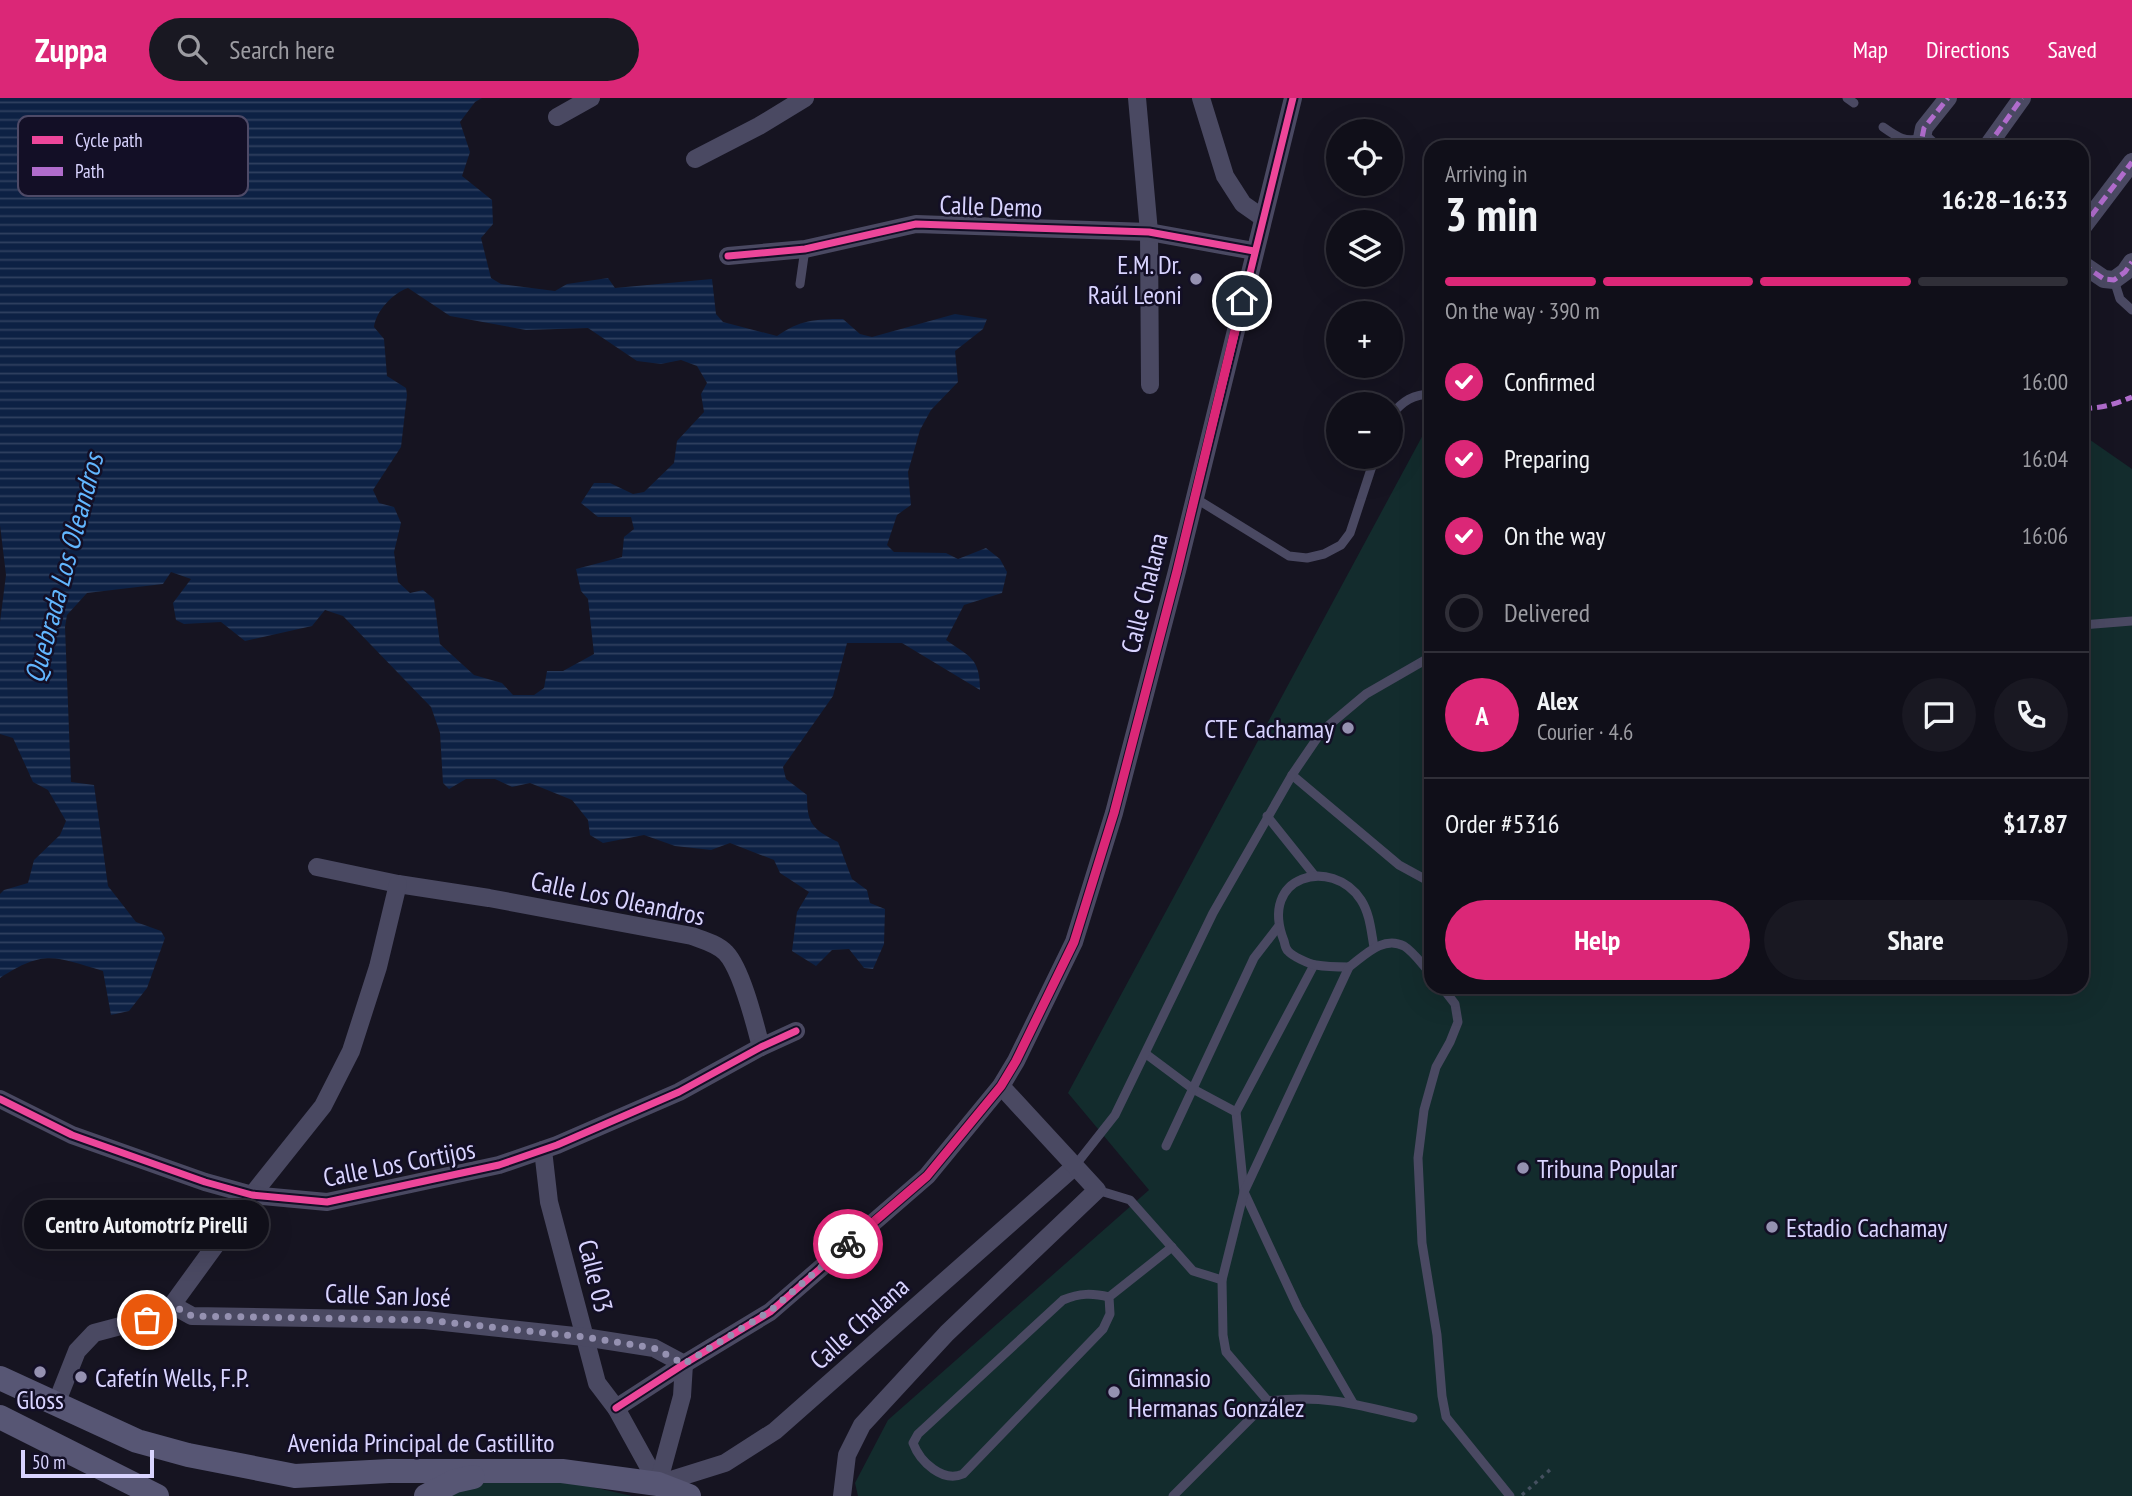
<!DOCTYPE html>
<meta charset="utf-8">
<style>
body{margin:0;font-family:"PT Sans Narrow",sans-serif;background:#191822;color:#f1f3f6;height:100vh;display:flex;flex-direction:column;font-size:26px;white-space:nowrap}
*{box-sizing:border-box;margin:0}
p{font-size:23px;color:#9c9ca2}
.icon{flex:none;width:38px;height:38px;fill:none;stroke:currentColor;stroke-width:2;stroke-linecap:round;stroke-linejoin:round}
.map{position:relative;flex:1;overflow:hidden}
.panel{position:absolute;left:1424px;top:42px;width:665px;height:854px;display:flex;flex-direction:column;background:#100f19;border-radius:21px;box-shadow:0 7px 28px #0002,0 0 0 2px #302f38}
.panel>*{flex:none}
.buttons{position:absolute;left:1326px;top:21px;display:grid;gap:14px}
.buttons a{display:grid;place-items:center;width:77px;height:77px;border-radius:50%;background:#100f19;box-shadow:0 7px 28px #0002,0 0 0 2px #302f38;font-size:35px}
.scale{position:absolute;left:21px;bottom:18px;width:133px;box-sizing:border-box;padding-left:7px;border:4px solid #d9d4ff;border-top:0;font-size:19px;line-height:24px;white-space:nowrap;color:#d9d4ff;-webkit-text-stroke:5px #130f26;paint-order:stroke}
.pin{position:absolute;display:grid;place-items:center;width:60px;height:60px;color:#fff;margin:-30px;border:4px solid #fff;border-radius:50%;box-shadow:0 2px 7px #0007}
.courier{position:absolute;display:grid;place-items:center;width:70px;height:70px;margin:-35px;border:5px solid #db2777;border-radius:50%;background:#fff;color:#222;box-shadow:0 2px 9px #0007}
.bubble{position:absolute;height:49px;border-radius:24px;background:#100f19;box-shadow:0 7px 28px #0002,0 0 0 2px #302f38;font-size:23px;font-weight:800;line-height:49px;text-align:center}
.head em{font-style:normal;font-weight:800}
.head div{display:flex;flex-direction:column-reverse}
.head{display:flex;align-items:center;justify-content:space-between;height:119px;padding:0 21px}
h1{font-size:46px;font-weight:800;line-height:52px}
.bar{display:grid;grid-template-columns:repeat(4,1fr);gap:10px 7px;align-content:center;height:84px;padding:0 21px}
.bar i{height:9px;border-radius:5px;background:#302f38}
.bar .selected{background:#db2777}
.bar p{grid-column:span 4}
.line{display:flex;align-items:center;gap:18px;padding:0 21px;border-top:2px solid #302f38}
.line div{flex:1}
.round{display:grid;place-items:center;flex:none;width:74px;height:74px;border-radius:37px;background:#191822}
ol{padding:0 21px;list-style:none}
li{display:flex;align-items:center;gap:21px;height:77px}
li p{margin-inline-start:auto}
li .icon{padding:7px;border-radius:50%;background:#db2777;color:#fff;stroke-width:4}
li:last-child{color:#9c9ca2}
li i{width:38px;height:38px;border:4px solid #302f38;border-radius:50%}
.button{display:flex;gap:14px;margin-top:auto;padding:14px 21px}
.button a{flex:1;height:80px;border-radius:42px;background:#db2777;color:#fff;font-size:28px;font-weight:800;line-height:80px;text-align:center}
.button a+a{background:#191822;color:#f1f3f6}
header{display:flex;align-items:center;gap:42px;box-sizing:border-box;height:98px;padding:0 35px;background:#db2777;color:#fff}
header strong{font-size:33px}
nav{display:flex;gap:38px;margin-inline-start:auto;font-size:24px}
.search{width:490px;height:63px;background:#191822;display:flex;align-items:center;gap:18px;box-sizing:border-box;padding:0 24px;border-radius:38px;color:#9c9ca2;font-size:26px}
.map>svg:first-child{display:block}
.green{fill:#132c2d}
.water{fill:url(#water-rules);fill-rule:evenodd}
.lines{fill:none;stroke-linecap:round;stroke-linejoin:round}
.path{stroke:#44505f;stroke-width:3.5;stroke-dasharray:3.5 5;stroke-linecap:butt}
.service{stroke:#4a4962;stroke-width:9}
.minor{stroke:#4a4962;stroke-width:18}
.secondary{stroke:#575674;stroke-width:24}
.quiet{stroke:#b06ccc;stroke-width:5;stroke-dasharray:10 5;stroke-linecap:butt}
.cycleway-casing{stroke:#130f26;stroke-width:11}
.cycleway{stroke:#ed469a;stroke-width:7}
.done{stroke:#9591b1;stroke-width:7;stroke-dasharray:0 12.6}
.route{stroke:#db2777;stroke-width:9}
.poi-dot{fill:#9591b1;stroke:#130f26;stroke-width:2.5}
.labels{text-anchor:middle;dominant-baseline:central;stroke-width:5;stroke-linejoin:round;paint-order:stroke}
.street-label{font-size:26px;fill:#d9d4ff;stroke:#130f26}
.poi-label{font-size:26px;fill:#d9d4ff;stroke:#130f26;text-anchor:start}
.water-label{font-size:28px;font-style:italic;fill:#62b6ff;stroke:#130f26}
.key{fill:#130f26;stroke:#4e4a67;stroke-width:2}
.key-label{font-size:19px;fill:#d9d4ff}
</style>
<header>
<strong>Zuppa</strong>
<div class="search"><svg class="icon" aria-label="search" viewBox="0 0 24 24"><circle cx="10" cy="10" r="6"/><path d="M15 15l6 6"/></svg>Search here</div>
<nav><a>Map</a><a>Directions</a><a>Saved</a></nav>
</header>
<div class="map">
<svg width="2132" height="1398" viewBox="0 0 2132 1398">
<defs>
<pattern id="water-rules" width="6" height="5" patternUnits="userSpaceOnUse" patternTransform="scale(1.75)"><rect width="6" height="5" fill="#0d2144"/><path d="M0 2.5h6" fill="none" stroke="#304060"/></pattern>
</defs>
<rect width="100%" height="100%" fill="#161421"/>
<g class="green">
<path d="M1431,322L1432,889H2082L2083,337L2132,371V1398H858L855,1385L888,1322L1149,1092L1068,995Z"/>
<path d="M502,1381L579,1386L632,1398H441L459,1387Z"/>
</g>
<path class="water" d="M0,0H482L475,4L460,24L470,54L462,78L492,102L493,126L481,140L491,180L501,186L555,193L567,186L608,180L615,190L712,181L716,216L723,224L777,238C800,222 815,221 843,221L860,236L872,239L955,216L987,221L983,231L955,253L958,284L931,312L920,332L908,374L911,407L897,417L887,447L894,454L946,455L958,461L986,450L1000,461L1007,474L1002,495L964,507L946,542C970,559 980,560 980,592L902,545H847L833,598L783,669L786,681L807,697C807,726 812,731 838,744L852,781L867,792L870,805L885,811L884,846L873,871L864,870L849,851L832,852L816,868L792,853L797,814L809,794L780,775L774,762L730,745L711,752L675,748L644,737L603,745L590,737L588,722L572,702L530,685L512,689L495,681H466L449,691L443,685L440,635L431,609L343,518L325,512L312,528L245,543L221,524L184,526L176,522L173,505L191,481L171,474L163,486L87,495L67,517L65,529L71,684L94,687L108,788L136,824L161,833L165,840L147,890L129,913L111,917L103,873C55,859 45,851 0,880V796L4,792L28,785L34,762L60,737L66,723L48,692L33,684L13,640L0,636V524L6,477L0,427ZM408,190L450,218L526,232L588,230L637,263L661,266L681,262L697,268L707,285L701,296L704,314L677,343L674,365L644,394L633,396L610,385H594L581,405L598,419H631L634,431L624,439L622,459L576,471L581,493L588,501L594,556L563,573H547L544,590L534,597H513L502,585L474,577L440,546L434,501L423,492L410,495L398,484L394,454L401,425L394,409L379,405L373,392L401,349L407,297L406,290L387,278L384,241L374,229C376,213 393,195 408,190Z"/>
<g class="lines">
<path class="path" d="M1522,1397L1552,1370"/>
<g class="service">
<path d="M1847,0L1854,5"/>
<path d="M1883,29C1897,39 1905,45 1922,40"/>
<path d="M2114,182L2120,201L2132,212"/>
<path d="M800,186L805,151"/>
<path d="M1391,317C1403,303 1413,296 1432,296"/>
<path d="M1195,400L1289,458L1307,460L1324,456L1341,447L1350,435L1375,359"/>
<path d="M2082,527L2132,523"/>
<path d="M1292,677L1399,767L1432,785"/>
<path d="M1267,718L1315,778"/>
<path d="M1314,867L1236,1014L1244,1094L1298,1210L1353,1305"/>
<path d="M1349,869C1338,869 1327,869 1316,867C1309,866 1292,858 1288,853C1285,850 1285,846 1284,843C1258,777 1332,758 1361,802C1370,816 1371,833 1374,849"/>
<path d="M1442,889L1455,906L1458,924L1450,944L1436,969L1424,1012L1418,1060L1422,1145L1437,1237L1442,1298L1446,1319L1510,1398"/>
<path d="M1146,956L1193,991L1236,1014"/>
<path d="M1166,1048L1254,860L1278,829"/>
<path d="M1074,1069L1115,1017L1213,815L1292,677L1322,633L1366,596L1432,558"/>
<path d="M1097,1092L1130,1102L1193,1173L1222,1182"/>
<path d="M1109,1199L1110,1216L1103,1231L963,1376C943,1385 920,1364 913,1345L918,1336L1063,1202C1080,1195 1092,1195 1109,1199L1172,1149"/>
<path d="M1268,1303L1226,1254L1223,1237L1222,1182L1244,1094L1349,869C1364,858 1383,837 1404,848C1414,854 1424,869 1432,877"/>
<path d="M1173,1398L1268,1303C1323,1296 1360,1307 1413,1320"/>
</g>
<g class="minor">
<path d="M1137,0L1149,134L1150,287"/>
<path d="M1201,0L1225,78L1243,106L1263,120"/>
<path d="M557,19L591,0"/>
<path d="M1932,49L1922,40L1924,30L1948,0"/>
<path d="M1987,49L2022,0"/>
<path d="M695,61L759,28L805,0"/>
<path d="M2082,130L2132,64"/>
<path d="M728,158L805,151L916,126L1149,134L1254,153"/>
<path d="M2082,166L2104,181L2114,182L2125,174L2132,164"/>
<path d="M317,769L398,786L489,800L692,838C703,842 718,846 726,855C742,872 755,926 761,949"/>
<path d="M0,1001L72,1037L205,1084L252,1097L327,1104L499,1067L557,1047L679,994L761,949L796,933"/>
<path d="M543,1052L549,1104L597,1285L616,1310L658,1386"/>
<path d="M172,1207L192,1218L425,1222L584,1239L654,1250L684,1266L682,1298L658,1386"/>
<path d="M56,1306L77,1253L94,1235L147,1221L172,1207L252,1097L323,1008L351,953L378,869L398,786"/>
<path d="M616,1310L684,1266L770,1214L927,1078L1001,988L1016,963L1074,844L1114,715L1177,473L1293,0"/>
<path d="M658,1386L725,1365L775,1333L1074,1069"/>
<path d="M842,1398L847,1357L862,1327L947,1235L1097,1092L1001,988"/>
</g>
<g class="secondary">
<path d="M0,1280L137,1343L188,1357L295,1378L389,1373H562L658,1386L689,1398"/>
<path d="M0,1319L157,1398"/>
<path d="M426,1398L455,1383L473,1379"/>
</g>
<g class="quiet">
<path d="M1932,49L1922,40L1924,30L1948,0"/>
<path d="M1987,49L2022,0"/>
<path d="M2082,130L2132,64"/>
<path d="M2082,166L2104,181L2114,182L2125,174L2132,164"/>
<path d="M2082,310C2101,311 2115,306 2132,299"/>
</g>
<defs>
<g id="cycleway">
<path d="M728,158L805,151L916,126L1149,134L1254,153"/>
<path d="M0,1001L72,1037L205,1084L252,1097L327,1104L499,1067L557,1047L679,994L761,949L796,933"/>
<path d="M616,1310L684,1266L770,1214L927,1078L1001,988L1016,963L1074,844L1114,715L1177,473L1293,0"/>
</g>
</defs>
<use href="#cycleway" class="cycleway-casing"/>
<use href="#cycleway" class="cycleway"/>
</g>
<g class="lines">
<path class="done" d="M147,1222L172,1207L192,1218L425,1222L584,1239L654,1250L684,1266L770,1213L848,1146"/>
<path class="route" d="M848,1146L927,1078L1001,988L1016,963L1074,844L1114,715L1177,473L1242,203"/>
</g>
<g class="poi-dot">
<circle cx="1196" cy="181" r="7"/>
<circle cx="1348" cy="630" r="7"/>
<circle cx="1523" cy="1070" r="7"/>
<circle cx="1772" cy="1129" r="7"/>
<circle cx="40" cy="1274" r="7"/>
<circle cx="81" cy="1279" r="7"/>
<circle cx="1114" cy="1294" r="7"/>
</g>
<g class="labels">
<g class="street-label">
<text transform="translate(991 108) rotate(2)">Calle Demo</text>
<text transform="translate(1144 495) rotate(-76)">Calle Chalana</text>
<text transform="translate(618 800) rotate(12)">Calle Los Oleandros</text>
<text transform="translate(399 1065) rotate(-11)">Calle Los Cortijos</text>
<text transform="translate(596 1178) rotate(76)">Calle 03</text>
<text transform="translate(388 1197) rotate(2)">Calle San José</text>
<text transform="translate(859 1225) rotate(-42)">Calle Chalana</text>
<text x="421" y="1344">Avenida Principal de Castillito</text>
</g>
<g class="poi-label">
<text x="1182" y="166" text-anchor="end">E.M. Dr.<tspan x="1182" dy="30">Raúl Leoni</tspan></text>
<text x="1334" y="630" text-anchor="end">CTE Cachamay</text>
<text x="1537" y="1070">Tribuna Popular</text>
<text x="1786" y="1129">Estadio Cachamay</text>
<text x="95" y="1279">Cafetín Wells, F.P.</text>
<text x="1128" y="1279">Gimnasio<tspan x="1128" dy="30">Hermanas González</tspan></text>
<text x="40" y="1301" text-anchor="middle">Gloss</text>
</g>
<g class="water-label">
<text transform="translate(63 470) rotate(-75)">Quebrada Los Oleandros</text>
</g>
</g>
<rect x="18" y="18" width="230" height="80" rx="10" class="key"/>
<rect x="32" y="38" width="31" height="8" fill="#ed469a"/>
<rect x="32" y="69" width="31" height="9" fill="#b06ccc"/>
<g class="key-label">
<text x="75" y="49">Cycle path</text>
<text x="75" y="80">Path</text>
</g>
</svg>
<div class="buttons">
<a><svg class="icon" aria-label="locate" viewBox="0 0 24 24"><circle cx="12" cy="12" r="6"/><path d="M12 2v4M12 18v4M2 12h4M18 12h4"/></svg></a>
<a><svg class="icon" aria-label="layers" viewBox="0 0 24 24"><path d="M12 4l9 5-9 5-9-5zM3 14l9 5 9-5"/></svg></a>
<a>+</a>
<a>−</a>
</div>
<div class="scale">50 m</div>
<div class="pin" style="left:147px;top:1222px;background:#ea580c"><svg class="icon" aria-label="bag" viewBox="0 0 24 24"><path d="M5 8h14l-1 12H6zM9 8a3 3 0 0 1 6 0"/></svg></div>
<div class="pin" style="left:1242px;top:203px;background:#1f2937"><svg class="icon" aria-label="home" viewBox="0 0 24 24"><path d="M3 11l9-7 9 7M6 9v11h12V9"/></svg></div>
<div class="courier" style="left:848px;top:1146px"><svg class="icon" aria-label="bike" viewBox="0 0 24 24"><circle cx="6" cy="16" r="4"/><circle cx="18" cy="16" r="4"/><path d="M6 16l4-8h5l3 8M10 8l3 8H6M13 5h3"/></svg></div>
<div class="bubble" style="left:24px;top:1102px;width:245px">Centro Automotríz Pirelli</div>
<section class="panel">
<div class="head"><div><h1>3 min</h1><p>Arriving in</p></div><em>16:28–16:33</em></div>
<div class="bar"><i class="selected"></i><i class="selected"></i><i class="selected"></i><i></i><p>On the way · 390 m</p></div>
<ol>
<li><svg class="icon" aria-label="check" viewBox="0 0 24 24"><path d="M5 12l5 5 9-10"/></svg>Confirmed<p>16:00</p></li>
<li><svg class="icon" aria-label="check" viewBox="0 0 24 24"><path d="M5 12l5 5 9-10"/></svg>Preparing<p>16:04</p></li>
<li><svg class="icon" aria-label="check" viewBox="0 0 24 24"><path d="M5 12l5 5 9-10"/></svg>On the way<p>16:06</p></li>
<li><i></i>Delivered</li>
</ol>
<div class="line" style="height:126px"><b class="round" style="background:#db2777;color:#fff">A</b><div><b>Alex</b><p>Courier · 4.6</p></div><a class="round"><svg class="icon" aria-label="chat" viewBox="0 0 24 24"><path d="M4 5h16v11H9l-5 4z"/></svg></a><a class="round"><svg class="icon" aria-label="phone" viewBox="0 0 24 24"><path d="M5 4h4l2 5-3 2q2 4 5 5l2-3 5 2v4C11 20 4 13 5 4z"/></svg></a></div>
<div class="line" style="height:91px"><div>Order #5316</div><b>$17.87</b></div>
<div class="button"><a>Help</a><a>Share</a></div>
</section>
</div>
